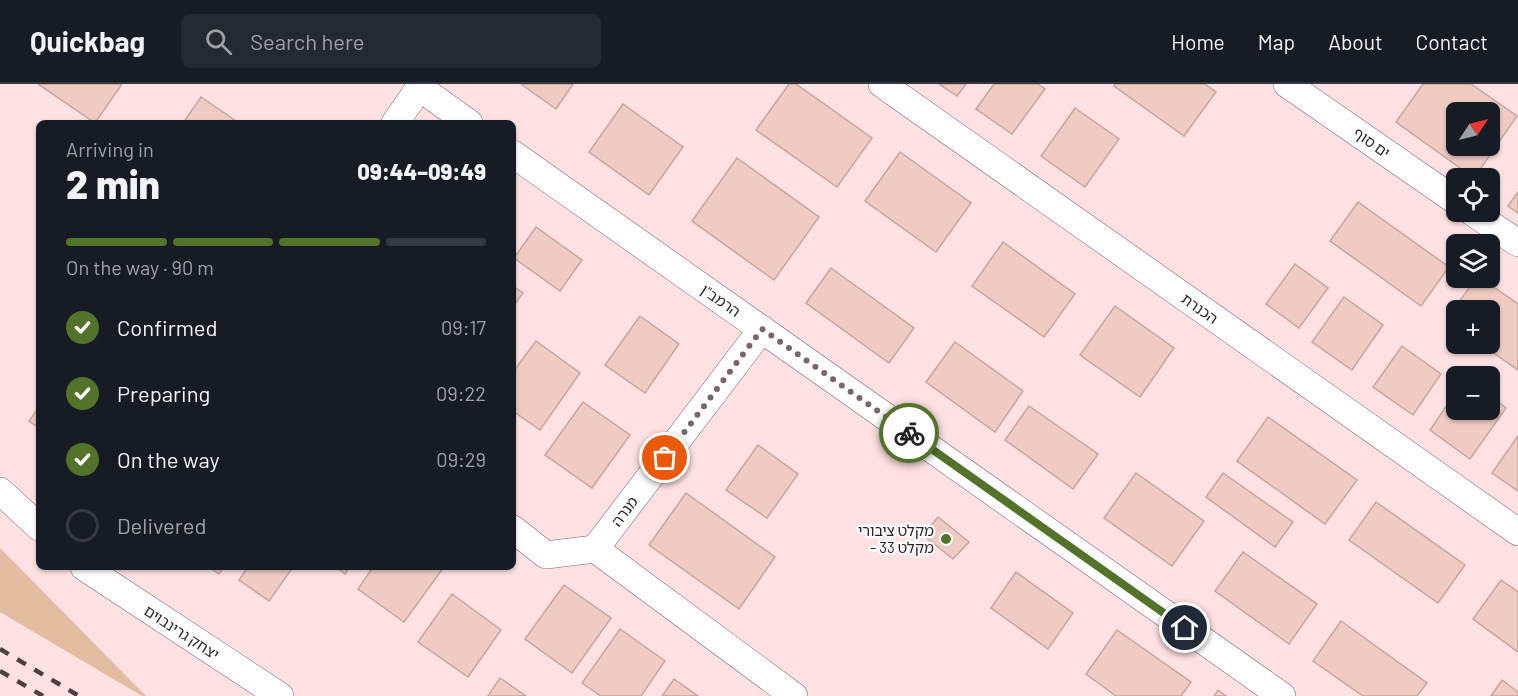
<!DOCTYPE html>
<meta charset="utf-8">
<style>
body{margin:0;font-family:Barlow,"Noto Sans Hebrew",sans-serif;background:#242831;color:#f1f3f6;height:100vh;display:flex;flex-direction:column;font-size:22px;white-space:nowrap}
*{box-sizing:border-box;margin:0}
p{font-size:20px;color:#9ea1a6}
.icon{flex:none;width:33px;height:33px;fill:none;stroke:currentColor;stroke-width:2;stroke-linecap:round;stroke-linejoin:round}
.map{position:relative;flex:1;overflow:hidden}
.drawer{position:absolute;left:36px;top:36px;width:480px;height:450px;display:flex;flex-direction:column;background:#171b24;border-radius:9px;box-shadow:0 2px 4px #0004}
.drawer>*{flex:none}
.needle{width:39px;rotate:55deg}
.controls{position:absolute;left:1446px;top:18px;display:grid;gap:12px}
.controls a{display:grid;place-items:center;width:54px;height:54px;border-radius:9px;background:#171b24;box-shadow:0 2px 4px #0004;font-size:30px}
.pin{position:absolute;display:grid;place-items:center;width:51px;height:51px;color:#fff;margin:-26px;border:3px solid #fff;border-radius:50%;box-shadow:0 2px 6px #0007}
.courier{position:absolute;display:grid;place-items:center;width:60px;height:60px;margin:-30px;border:4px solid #53732a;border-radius:50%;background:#fff;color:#222;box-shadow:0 2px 8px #0007}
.headline em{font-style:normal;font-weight:800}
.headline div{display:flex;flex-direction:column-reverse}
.headline{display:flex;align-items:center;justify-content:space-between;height:102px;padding:0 30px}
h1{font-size:39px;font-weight:800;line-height:45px}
.bar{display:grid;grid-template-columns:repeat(4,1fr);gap:9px 6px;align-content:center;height:72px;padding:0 30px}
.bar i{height:8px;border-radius:4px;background:#363941}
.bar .selected{background:#53732a}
.bar p{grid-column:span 4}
ol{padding:0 30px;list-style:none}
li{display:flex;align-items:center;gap:18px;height:66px}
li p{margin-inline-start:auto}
li .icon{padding:6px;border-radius:50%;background:#53732a;color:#fff;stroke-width:4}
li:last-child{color:#9ea1a6}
li i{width:33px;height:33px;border:3px solid #363941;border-radius:50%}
header{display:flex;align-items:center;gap:36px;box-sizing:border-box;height:84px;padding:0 30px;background:#171b24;border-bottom:2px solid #363941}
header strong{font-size:28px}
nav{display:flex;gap:33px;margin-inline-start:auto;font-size:21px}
.search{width:420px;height:54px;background:#242831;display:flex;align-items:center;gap:15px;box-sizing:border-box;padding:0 21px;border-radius:9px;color:#9ea1a6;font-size:22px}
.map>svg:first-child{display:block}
.green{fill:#e2bda2}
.building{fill:#efcbc3;stroke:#c7a59d;stroke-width:1.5;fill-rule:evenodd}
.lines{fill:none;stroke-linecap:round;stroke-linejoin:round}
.minor-casing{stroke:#806064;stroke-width:28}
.minor{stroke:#fff;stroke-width:27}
.rail{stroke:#4f3f41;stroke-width:4.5;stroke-dasharray:10 10;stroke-linecap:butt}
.done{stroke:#796668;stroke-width:6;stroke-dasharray:0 10.8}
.route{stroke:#53732a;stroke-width:8}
.poi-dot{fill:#53732a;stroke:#fff;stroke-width:2}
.labels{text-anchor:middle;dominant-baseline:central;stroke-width:4.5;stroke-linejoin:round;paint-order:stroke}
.street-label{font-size:15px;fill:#312325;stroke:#fff}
.poi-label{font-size:15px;fill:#312325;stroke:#fff;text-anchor:end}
</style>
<header>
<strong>Quickbag</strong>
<div class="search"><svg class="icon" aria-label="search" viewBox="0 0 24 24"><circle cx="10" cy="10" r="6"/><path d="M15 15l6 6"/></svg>Search here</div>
<nav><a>Home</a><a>Map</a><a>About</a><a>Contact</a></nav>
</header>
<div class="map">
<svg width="1518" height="612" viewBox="0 0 1518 612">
<rect width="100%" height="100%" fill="#ffe1e4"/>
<path class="green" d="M0,464L146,612H142L0,528Z"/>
<g class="building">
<path d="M38,0H122L95,39Z"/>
<path d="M521,0H573L556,25Z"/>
<path d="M789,0H796L872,54L837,103L756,46Z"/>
<path d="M939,0H966L957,12Z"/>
<path d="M994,0H1038L1045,5L1012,50L976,25Z"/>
<path d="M1115,0H1205L1216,8L1184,52L1114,2Z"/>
<path d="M1423,0H1471L1517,32L1474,94L1396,38ZM1456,28H1490V62H1456Z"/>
<path d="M201,13L239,39H183Z"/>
<path d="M623,20L683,63L649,111L589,68Z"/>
<path d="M1075,24L1119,55L1085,103L1041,72Z"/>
<path d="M900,68L971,119L936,168L865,117Z"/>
<path d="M737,74L819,133L774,196L692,137Z"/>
<path d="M1518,108V129L1508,122Z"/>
<path d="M1358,118L1449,183L1421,222L1330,157Z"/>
<path d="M536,143L582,176L560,207L514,174Z"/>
<path d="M1003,158L1075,210L1044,253L972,202Z"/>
<path d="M1295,180L1328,204L1299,244L1266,220Z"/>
<path d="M831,184L914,244L889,279L806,219Z"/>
<path d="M1476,194H1481L1518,220V286L1481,260H1490V226H1456V242L1447,235Z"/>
<path d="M513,202L523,209L513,223Z"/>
<path d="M1344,213L1383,241L1352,286L1312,258Z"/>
<path d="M1115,222L1174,264L1140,313L1080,271Z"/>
<path d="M640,232L679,260L645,309L605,281Z"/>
<path d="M536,257L580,289L540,346L513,327V288Z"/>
<path d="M955,258L1023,307L995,348L926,298Z"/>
<path d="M1402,262L1441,290L1413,331L1373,303Z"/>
<path d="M1456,308V326H1490V312L1506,324L1470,375L1430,346Z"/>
<path d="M583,318L630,351L592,404L545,371Z"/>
<path d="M1029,322L1098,370L1073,405L1005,356Z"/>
<path d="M39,323V344L29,337Z"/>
<path d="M1268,333L1357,396L1325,440L1237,377Z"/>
<path d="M1518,352V407L1492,389Z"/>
<path d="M758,361L798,390L767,434L726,406Z"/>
<path d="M1136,389L1204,437L1172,482L1104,434Z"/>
<path d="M1223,389L1293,438L1275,463L1206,413Z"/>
<path d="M686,409L775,473L739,525L649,461Z"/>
<path d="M1376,418L1465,481L1438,519L1349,456Z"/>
<path d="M938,433L969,458L953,475L923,451Z"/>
<path d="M1243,468L1317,520L1289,560L1215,507Z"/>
<path d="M209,483H224L219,490Z"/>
<path d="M248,483H293L269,517L239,496Z"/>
<path d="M336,483H350L345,490Z"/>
<path d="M373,483H444L404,538L358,505Z"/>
<path d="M1016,488L1073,529L1048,565L991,524Z"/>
<path d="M1501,496L1518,508V568L1473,535Z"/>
<path d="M564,501L611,534L572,589L525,555Z"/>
<path d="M452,510L501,546L468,593L418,558Z"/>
<path d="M1341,537L1427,599L1417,612H1363L1313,577Z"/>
<path d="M620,545L665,577L641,612H601L582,599Z"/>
<path d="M1117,546L1191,598L1181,612H1116L1086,590Z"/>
<path d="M500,594L526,612H488Z"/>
<path d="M674,595L698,612H662Z"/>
<path d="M1502,596L1518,608V612H1491Z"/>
<path d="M1218,606L1226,612H1214Z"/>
</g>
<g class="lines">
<defs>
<g id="minor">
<path d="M882,0L1518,448"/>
<path d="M1287,0L1456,117"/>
<path d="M420,4L469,39"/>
<path d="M395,39L422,0"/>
<path d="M513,70L1282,612"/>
<path d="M1472,128L1518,159"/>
<path d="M0,407L39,443"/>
<path d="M513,445L546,471L595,465L794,612"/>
<path d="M595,465L762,245"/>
<path d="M84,483L280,612"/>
</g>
</defs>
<use href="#minor" class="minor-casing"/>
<use href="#minor" class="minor"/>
<g class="rail">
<path d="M0,565L79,612"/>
<path d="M0,587L43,612"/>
</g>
</g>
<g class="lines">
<path class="done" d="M665,374L762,245L909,349"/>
<path class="route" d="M909,349L1185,544"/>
</g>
<circle class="poi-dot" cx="946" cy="455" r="6"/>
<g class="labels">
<g class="street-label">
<text transform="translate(1372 58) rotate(35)">ים סוף</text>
<text transform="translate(721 216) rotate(35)">הרמב"ן</text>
<text transform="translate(1200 224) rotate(35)">הכנרת</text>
<text transform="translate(624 427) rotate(-53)">מנרה</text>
<text transform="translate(182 548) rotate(33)">יצחק גרינבוים</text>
</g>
<g class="poi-label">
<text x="934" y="446">מקלט ציבורי<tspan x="934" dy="17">- מקלט 33</tspan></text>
</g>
</g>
</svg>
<div class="controls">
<a><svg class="needle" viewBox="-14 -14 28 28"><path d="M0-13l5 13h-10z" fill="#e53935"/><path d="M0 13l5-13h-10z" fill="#9ea1a6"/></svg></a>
<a><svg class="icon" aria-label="locate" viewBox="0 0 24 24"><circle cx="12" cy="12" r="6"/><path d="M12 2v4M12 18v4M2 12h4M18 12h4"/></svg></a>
<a><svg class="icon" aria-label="layers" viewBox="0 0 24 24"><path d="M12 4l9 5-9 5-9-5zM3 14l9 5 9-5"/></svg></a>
<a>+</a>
<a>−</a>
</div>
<div class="pin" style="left:665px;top:374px;background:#ea580c"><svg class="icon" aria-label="bag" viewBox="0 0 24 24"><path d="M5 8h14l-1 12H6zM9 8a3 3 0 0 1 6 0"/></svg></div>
<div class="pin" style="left:1185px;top:544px;background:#1f2937"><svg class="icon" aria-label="home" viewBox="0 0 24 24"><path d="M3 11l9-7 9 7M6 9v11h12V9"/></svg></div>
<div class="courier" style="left:909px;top:349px"><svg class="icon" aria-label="bike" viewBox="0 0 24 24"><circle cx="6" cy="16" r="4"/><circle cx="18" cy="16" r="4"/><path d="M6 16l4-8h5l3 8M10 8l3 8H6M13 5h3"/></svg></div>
<section class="drawer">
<div class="headline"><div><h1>2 min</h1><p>Arriving in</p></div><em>09:44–09:49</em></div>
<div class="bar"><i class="selected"></i><i class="selected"></i><i class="selected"></i><i></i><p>On the way · 90 m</p></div>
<ol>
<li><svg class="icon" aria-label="check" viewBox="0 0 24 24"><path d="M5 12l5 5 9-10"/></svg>Confirmed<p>09:17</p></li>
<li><svg class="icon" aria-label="check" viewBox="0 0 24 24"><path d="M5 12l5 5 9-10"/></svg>Preparing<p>09:22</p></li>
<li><svg class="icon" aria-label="check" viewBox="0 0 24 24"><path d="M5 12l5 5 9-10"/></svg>On the way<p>09:29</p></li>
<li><i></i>Delivered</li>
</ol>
</section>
</div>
